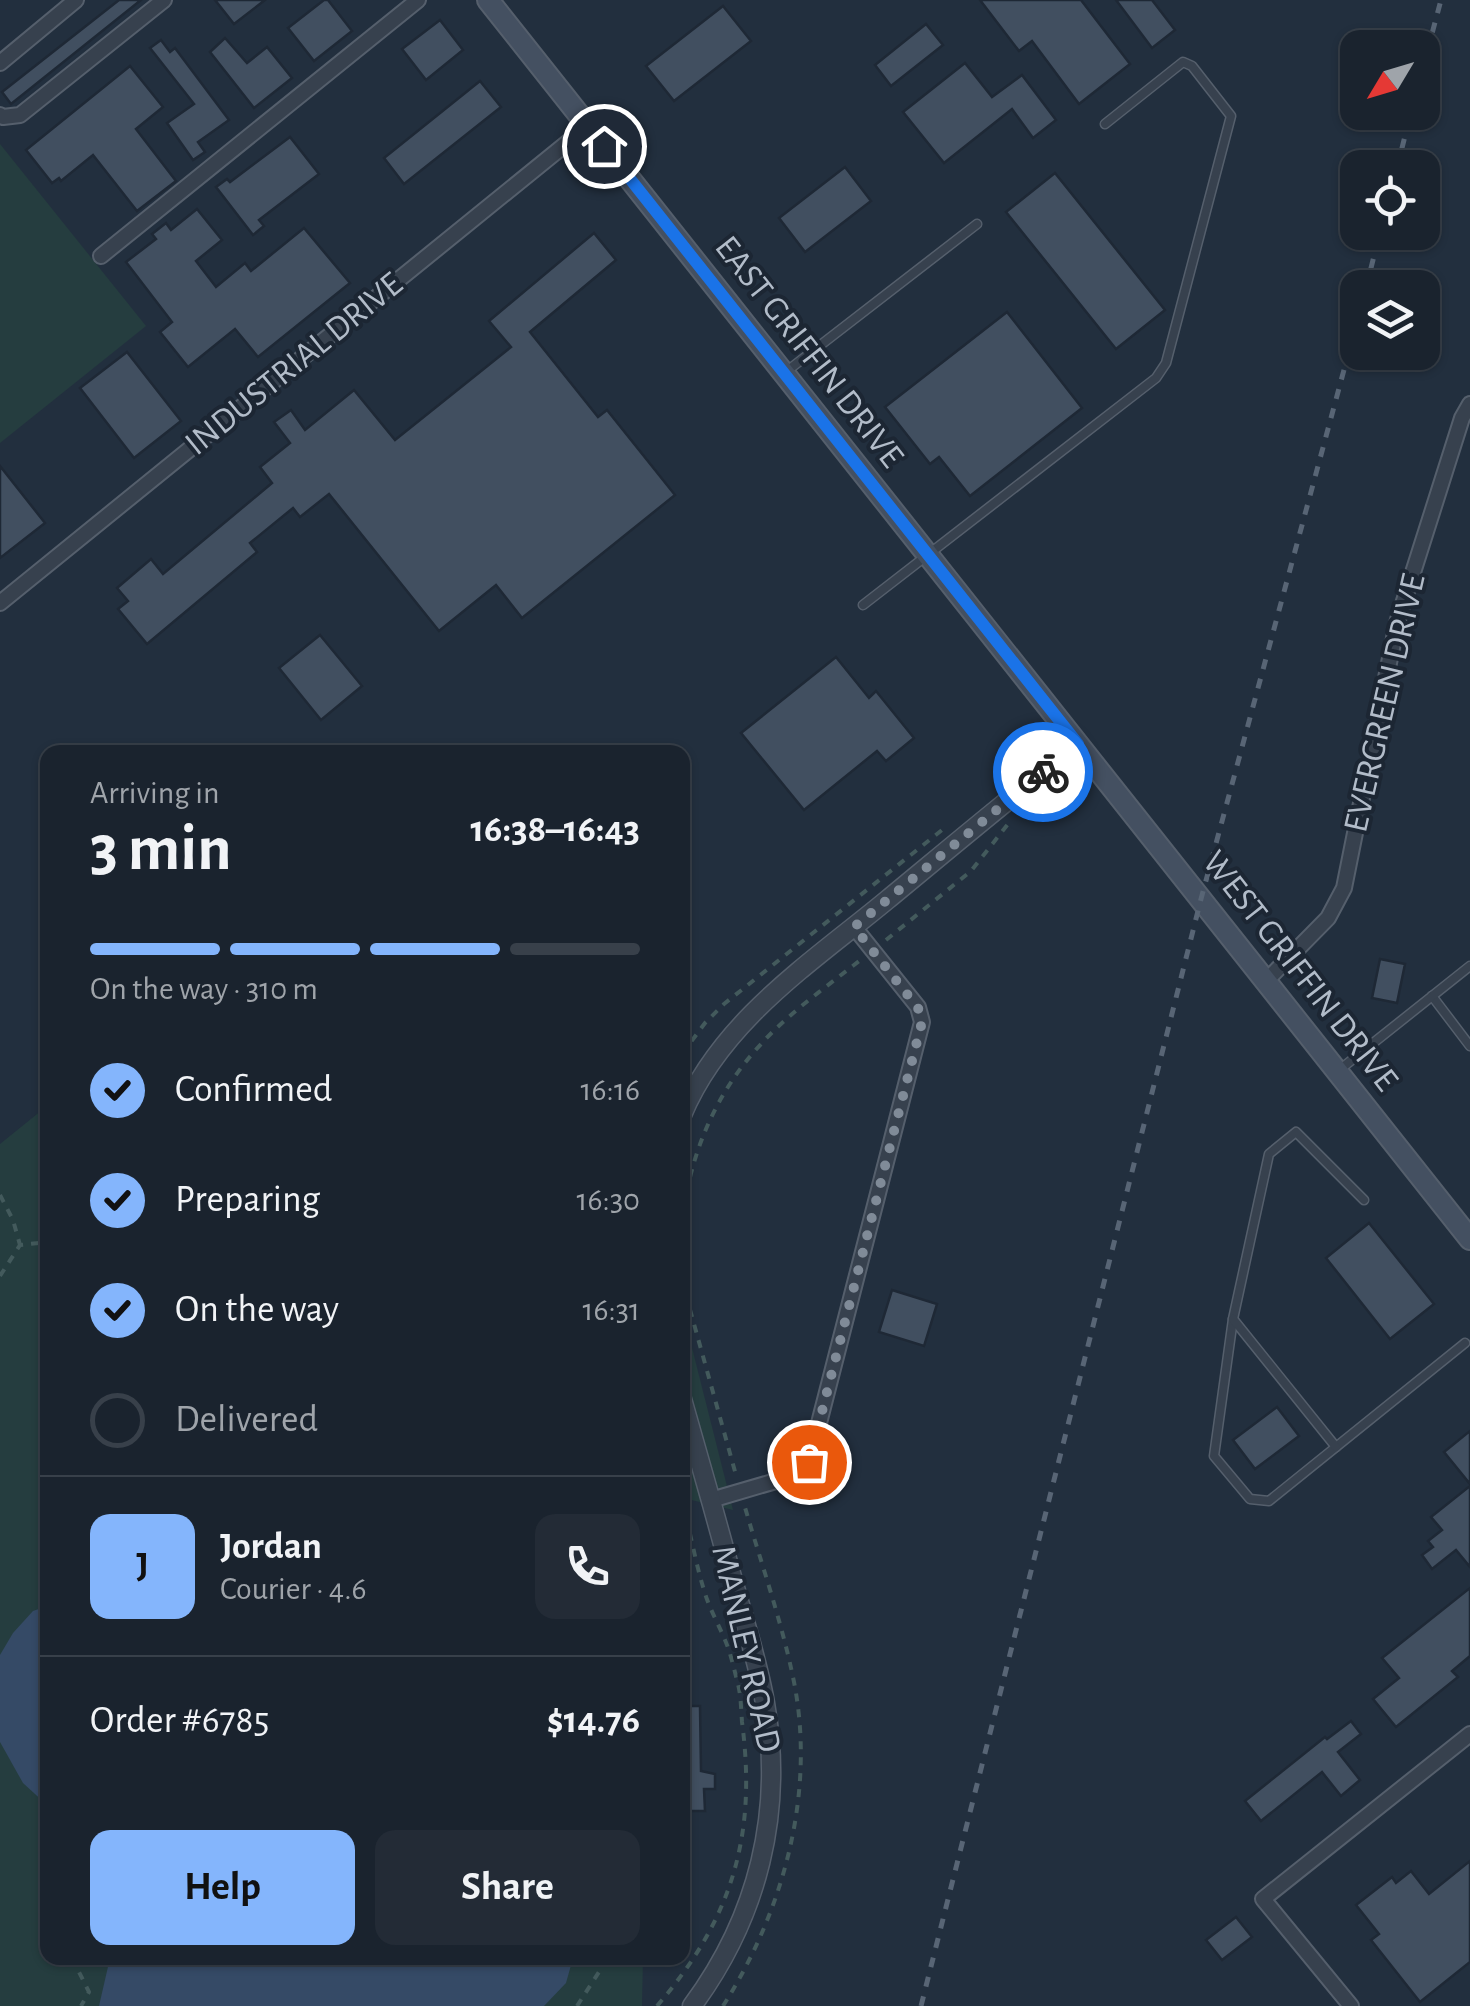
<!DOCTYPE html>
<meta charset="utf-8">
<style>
body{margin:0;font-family:"Alegreya Sans",sans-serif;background:#232b36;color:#f1f3f6;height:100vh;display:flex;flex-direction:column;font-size:38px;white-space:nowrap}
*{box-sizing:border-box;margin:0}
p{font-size:32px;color:#9fa4aa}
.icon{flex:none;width:55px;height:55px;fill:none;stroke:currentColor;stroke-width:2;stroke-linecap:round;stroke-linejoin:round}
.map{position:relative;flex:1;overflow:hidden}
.panel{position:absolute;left:40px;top:745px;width:650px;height:1220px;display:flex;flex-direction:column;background:#1a232e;border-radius:20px;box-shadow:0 2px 8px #0004,0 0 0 2px #38404a}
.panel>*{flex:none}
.needle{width:65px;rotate:232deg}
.controls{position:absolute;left:1340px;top:30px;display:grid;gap:20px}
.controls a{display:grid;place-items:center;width:100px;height:100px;border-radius:20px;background:#1a232e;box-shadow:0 2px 8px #0004,0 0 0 2px #38404a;font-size:50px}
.pin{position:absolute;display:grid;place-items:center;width:85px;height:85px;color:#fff;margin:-42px;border:5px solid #fff;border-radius:50%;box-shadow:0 2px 10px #0007}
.courier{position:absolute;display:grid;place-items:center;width:100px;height:100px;margin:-50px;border:8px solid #1a73e8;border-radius:50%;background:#fff;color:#222;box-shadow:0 2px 12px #0007}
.head em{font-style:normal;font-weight:700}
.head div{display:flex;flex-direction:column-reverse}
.head{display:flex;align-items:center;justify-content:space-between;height:170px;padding:0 50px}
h1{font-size:65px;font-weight:700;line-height:75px}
.bar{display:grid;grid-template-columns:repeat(4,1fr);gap:15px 10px;align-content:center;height:120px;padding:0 50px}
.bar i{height:12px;border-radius:8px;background:#38404a}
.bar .current{background:#84b5fc}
.bar p{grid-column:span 4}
.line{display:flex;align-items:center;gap:25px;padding:0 50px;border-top:2px solid #38404a}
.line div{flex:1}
.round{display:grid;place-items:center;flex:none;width:105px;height:105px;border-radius:20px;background:#232b36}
ol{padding:0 50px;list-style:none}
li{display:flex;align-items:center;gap:30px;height:110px}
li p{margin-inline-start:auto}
li .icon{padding:10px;border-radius:50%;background:#84b5fc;color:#111;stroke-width:4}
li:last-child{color:#9fa4aa}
li i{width:55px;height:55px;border:5px solid #38404a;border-radius:50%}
.cta{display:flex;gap:20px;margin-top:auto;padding:20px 50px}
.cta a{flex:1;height:115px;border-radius:20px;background:#84b5fc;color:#111;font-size:40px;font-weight:700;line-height:115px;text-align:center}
.cta a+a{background:#232b36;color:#f1f3f6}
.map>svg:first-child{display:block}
.green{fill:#253d3f}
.water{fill:#354a66}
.building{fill:#414f60;stroke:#1e2835;stroke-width:2.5}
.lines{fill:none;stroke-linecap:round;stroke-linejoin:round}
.service-casing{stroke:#555f6c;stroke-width:11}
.minor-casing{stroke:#555f6c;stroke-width:18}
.tertiary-casing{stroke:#555f6c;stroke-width:21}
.secondary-casing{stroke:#555f6c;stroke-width:24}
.path{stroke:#435a5c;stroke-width:4;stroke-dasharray:8 8;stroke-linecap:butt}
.service{stroke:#37414e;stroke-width:8}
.minor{stroke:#37414e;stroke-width:14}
.tertiary{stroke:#37414e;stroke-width:18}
.secondary{stroke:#445061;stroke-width:20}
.rail{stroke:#586575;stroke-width:5;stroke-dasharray:10 10;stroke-linecap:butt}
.done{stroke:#808b98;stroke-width:10;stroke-dasharray:0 18}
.route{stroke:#1a73e8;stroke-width:12}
.labels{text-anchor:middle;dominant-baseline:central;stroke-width:8;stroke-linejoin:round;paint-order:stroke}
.street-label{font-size:35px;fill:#b2bcc9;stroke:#1c2633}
</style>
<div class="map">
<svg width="1470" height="2006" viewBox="0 0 1470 2006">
<rect width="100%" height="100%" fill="#222f3e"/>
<g class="green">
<path d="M0,144L146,326L0,443Z"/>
<path d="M47,1106L48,1958H643L642,2006H0V1144Z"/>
<path d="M683,1312L733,1510L683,1498Z"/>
</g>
<g class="water">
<path d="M47,1606H48L47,1805L23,1783L0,1742V1655L13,1633L33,1611Z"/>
<path d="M110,1958H573L566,1983L544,2006H99Z"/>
</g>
<g class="building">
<path d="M119,0H141L11,104L2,92Z"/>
<path d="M215,0H265L234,24Z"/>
<path d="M324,0H328L352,31L314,61L288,28Z"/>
<path d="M980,0H1081L1130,64L1079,104L1032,41L1019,51Z"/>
<path d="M1116,0H1152L1175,30L1152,48Z"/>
<path d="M723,6L751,41L674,101L646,66Z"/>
<path d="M440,20L463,50L426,80L402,49Z"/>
<path d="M926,24L943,45L891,86L875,65Z"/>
<path d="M225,38L247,63L267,47L292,78L254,108L210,52Z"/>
<path d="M161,40L170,52L175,48L229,120L198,142L205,152L193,160L167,123L194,104L150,48Z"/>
<path d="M965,63L992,97L1022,75L1056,120L1033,138L1012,109L944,163L903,112Z"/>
<path d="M130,66L163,107L136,129L176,181L137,211L93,155L61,181L59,178L52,183L26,150Z"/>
<path d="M480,81L501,107L404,184L384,158Z"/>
<path d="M290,137L319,174L259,220L264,226L253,235L216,187L227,179L230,182Z"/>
<path d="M845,167L871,201L805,252L779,218Z"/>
<path d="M1055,173L1165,310L1116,349L1006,212Z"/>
<path d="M197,209L222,240L196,261L216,287L245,263L251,271L304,228L350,283L258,357L235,329L188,367L160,332L172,322L126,262L156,239L152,234L166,223L171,230Z"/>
<path d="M594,233L616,260L530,332L598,417L607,410L675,495L522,618L496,585L439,631L329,494L300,517L293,508L250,543L257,552L147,644L118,609L128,601L117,588L151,559L163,574L272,483L260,467L290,443L274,422L291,410L305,430L354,390L395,440L511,347L489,321Z"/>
<path d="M1007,312L1082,408L970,496L939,457L930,464L885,407Z"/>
<path d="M127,352L181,421L134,458L80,388Z"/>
<path d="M0,466L45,523L0,558Z"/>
<path d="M320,635L362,686L321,720L279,668Z"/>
<path d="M836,657L869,698L876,691L914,738L886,761L877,751L804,810L741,733Z"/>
<path d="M1380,959L1405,964L1397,1003L1372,998Z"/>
<path d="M1369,1223L1434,1304L1390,1339L1326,1258Z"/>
<path d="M892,1290L937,1304L924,1346L879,1332Z"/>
<path d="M1277,1407L1299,1436L1255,1469L1233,1440Z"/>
<path d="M1470,1431V1484L1444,1452Z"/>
<path d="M1470,1486V1567L1456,1550L1432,1569L1422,1555L1433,1547L1428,1541L1442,1530L1431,1517Z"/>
<path d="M1470,1588V1656L1452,1671L1458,1677L1396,1727L1373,1699L1399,1678L1382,1658Z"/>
<path d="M682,1706H700L701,1771L715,1774V1789H704L705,1811H682Z"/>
<path d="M1351,1721L1361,1734L1338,1752L1360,1780L1341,1796L1322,1772L1261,1821L1245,1801L1325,1737L1327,1739Z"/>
<path d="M1470,1861V1962L1420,2002L1371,1940L1379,1934L1356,1905L1392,1877L1396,1883L1411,1871L1429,1894Z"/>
<path d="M1236,1917L1252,1937L1222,1960L1206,1940Z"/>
</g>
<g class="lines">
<defs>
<g id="service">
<path d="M787,371L977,224"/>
<path d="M863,605L1156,378L1166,363L1231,116L1192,66L1183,62L1105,124"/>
<path d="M1432,996L1470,1046"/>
<path d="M1338,1071L1470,966"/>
<path d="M1364,1200L1296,1132L1269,1154L1233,1319L1214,1456L1250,1499L1269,1501L1465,1343"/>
<path d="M1233,1319L1336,1447"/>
</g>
<g id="minor">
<path d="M0,63L76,0"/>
<path d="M0,115L3,117L20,115L164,0"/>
<path d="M101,256L418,0"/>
<path d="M0,603L588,126"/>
<path d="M1266,981L1328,918L1344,888L1397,623L1462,418L1470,404"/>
<path d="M711,1500L793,1476L809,1462L922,1022L918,1007L854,927"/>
<path d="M1351,2006L1263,1899L1470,1734"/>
</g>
<g id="tertiary">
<path d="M682,1115C721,1021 812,962 887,900C950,848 1013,795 1077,745"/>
<path d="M682,1399C700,1461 717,1522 734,1584C745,1623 758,1662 765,1703C784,1812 758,1917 692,2006"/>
</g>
<path id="secondary" d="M488,0L1470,1239"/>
</defs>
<use href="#service" class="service-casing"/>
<use href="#minor" class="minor-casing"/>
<use href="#tertiary" class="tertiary-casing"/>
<use href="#secondary" class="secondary-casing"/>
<g class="path">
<path d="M886,940L971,871L1012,819"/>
<path d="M682,1054L705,1023L724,1004L947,826"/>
<path d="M0,1195L13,1220L20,1245"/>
<path d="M682,1224C689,1156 715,1093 762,1043C791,1011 829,985 863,958"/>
<path d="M682,1262L689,1306L736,1475"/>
<path d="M0,1276L20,1245L39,1243L48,1247"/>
<path d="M72,1958L89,1992L81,2006"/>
<path d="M577,2006L608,1958"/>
<path d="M657,2006C732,1919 757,1836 742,1722C741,1709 741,1696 738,1684C734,1669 731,1654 725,1640C718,1623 709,1608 704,1590C695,1561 690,1530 682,1501"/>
<path d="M723,2006C783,1912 816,1794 794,1682C782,1622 761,1563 744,1504"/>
</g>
<use href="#service" class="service"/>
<use href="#minor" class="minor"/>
<use href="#tertiary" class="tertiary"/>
<use href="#secondary" class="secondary"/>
<g class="rail">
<path d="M1422,71L1441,0"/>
<path d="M1397,168L1411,112"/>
<path d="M1366,288L1380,232"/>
<path d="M921,2006L1201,899L1358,318"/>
</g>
</g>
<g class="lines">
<path class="done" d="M809,1462L922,1022L918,1008L854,927L1043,772"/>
<path class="route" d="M604,146L1078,744L1043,772"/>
</g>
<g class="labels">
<g class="street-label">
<text transform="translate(809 352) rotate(52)">EAST GRIFFIN DRIVE</text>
<text transform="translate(294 364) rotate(-39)">INDUSTRIAL DRIVE</text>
<text transform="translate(1385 703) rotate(-77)">EVERGREEN DRIVE</text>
<text transform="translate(1300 971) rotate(52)">WEST GRIFFIN DRIVE</text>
<text transform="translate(746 1649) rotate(77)">MANLEY ROAD</text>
</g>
</g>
</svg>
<div class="controls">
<a><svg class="needle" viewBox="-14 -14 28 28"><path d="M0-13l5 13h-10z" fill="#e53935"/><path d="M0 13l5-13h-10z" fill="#9fa4aa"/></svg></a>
<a><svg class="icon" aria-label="locate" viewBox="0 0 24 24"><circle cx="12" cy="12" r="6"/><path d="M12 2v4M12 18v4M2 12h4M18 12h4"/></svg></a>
<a><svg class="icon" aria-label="layers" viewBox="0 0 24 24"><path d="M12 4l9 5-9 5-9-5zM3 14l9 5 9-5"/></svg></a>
</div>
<div class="pin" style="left:809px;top:1462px;background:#ea580c"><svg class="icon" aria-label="bag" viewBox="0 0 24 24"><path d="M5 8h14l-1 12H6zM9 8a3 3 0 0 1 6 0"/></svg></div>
<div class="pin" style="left:604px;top:146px;background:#1f2937"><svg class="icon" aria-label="home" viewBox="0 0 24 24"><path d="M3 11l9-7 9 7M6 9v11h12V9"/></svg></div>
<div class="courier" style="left:1043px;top:772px"><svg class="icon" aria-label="bike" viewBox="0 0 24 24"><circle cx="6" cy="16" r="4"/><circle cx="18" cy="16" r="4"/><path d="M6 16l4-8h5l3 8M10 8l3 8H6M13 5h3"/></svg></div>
<section class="panel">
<div class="head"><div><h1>3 min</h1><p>Arriving in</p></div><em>16:38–16:43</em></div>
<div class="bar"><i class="current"></i><i class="current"></i><i class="current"></i><i></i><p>On the way · 310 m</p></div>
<ol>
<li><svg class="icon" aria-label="check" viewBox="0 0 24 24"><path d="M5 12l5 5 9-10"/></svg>Confirmed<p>16:16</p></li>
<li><svg class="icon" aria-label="check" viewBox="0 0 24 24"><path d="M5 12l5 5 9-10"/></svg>Preparing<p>16:30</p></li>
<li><svg class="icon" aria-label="check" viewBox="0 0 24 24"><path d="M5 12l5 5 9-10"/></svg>On the way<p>16:31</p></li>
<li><i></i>Delivered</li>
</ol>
<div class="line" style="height:180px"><b class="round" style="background:#84b5fc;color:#111">J</b><div><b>Jordan</b><p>Courier · 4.6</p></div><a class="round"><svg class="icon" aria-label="phone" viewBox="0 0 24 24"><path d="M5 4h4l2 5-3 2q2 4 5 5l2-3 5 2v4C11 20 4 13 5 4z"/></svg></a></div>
<div class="line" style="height:130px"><div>Order #6785</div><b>$14.76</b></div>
<div class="cta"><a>Help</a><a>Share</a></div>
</section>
</div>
